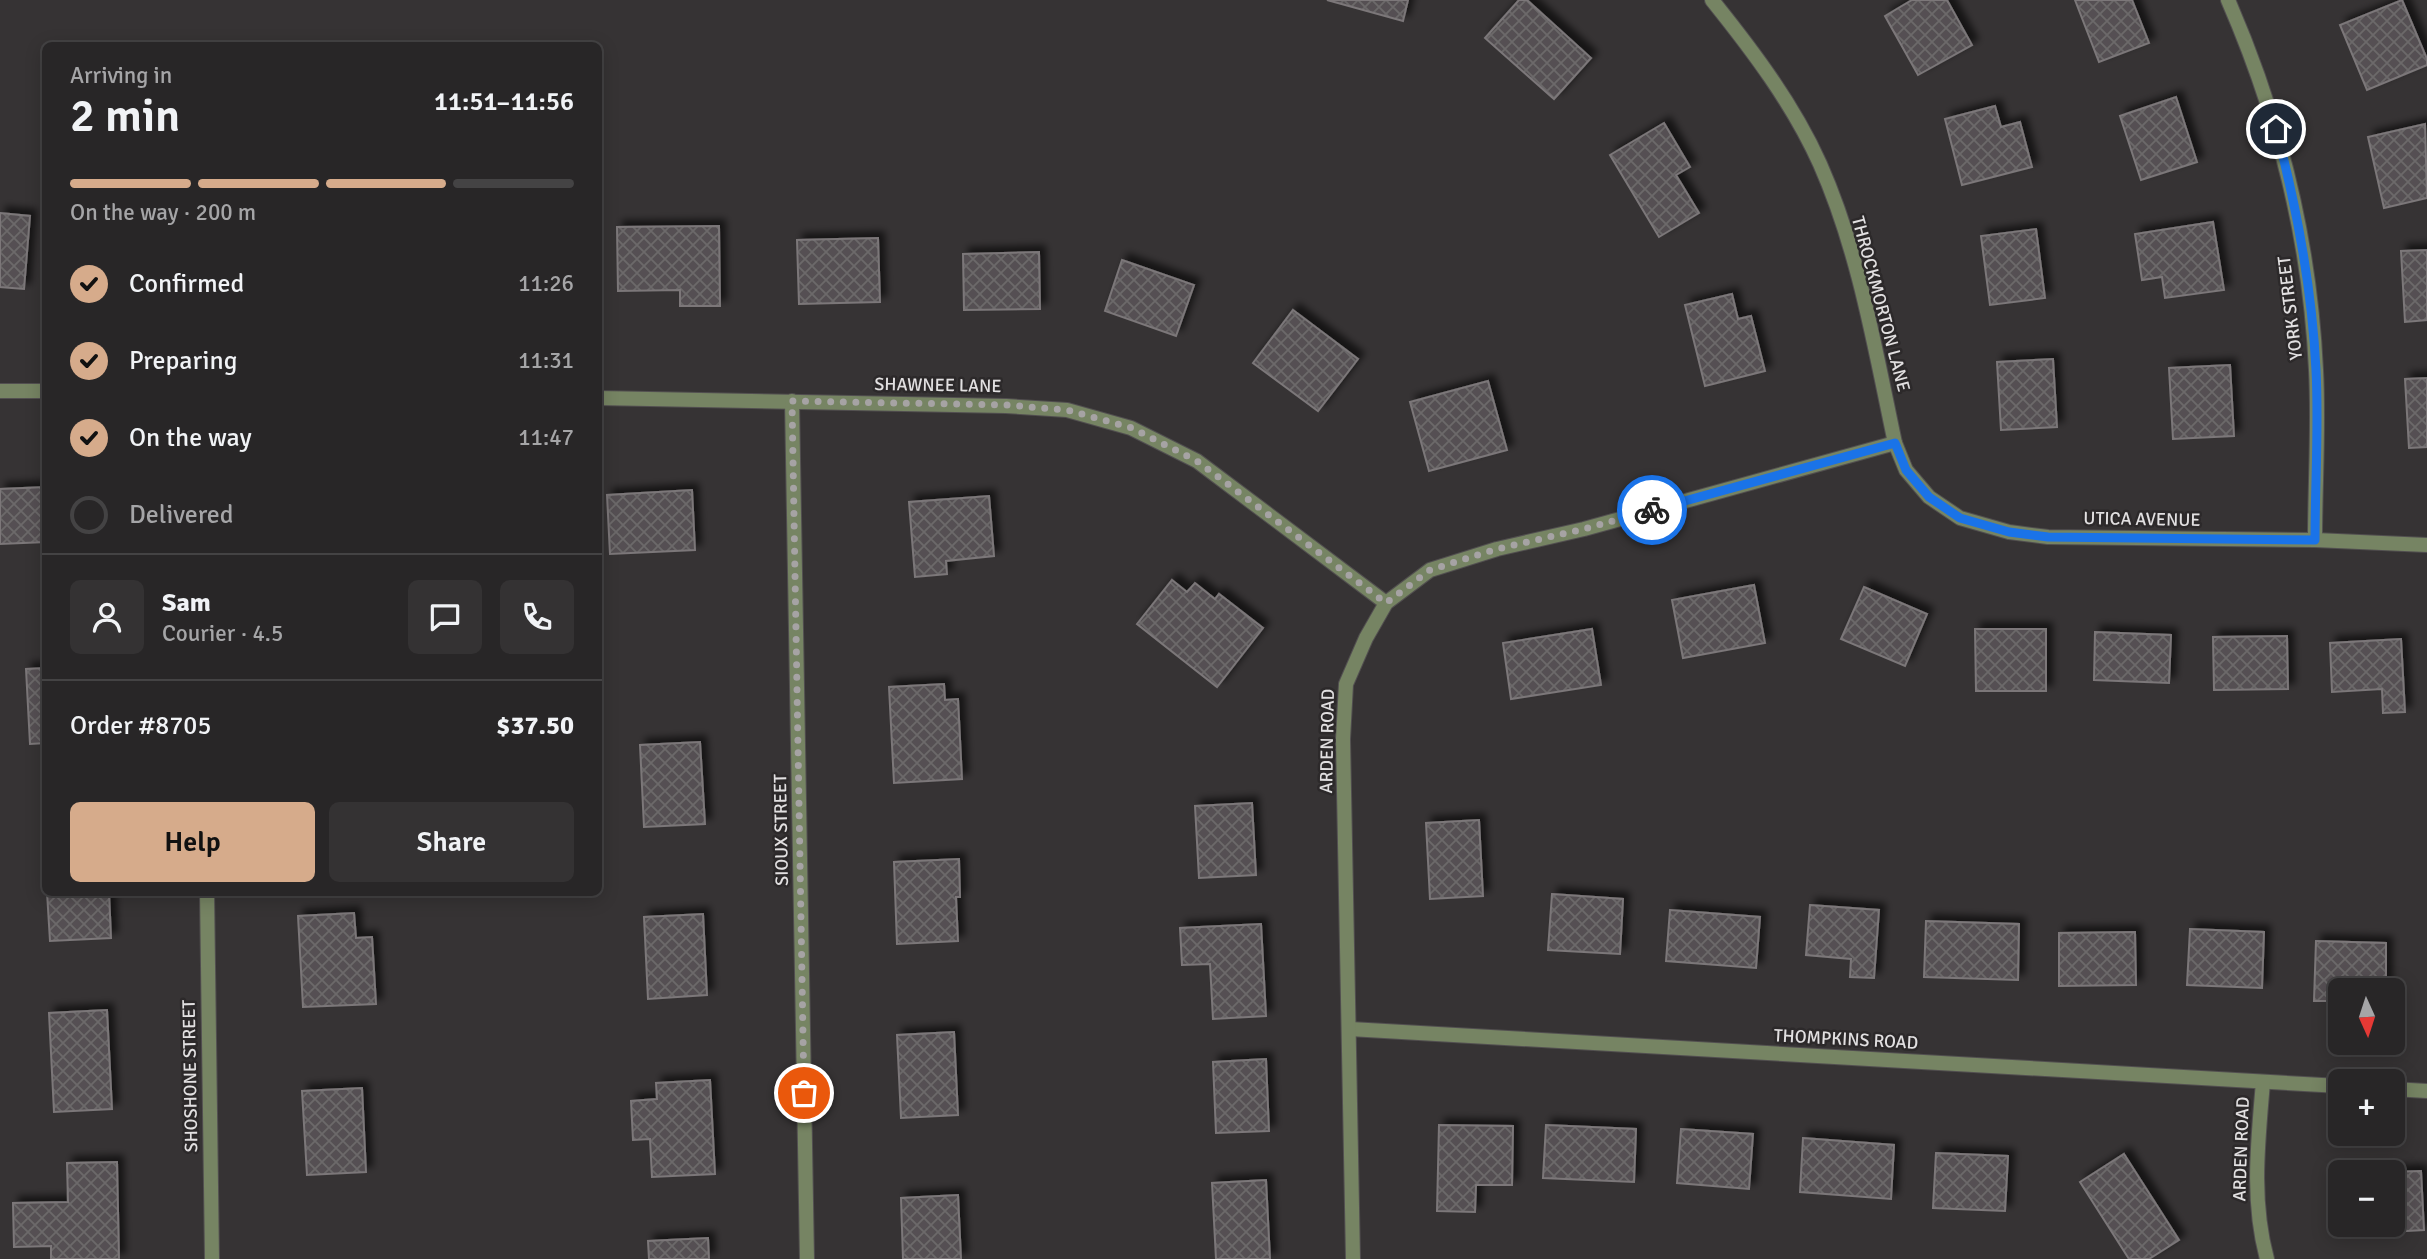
<!DOCTYPE html>
<meta charset="utf-8">
<style>
body{margin:0;font-family:Signika,sans-serif;background:#343233;color:#f1f3f6;height:100vh;display:flex;flex-direction:column;font-size:26px;white-space:nowrap}
*{box-sizing:border-box;margin:0}
p{font-size:23px;color:#a5a5a7}
.icon{flex:none;width:38px;height:38px;fill:none;stroke:currentColor;stroke-width:2;stroke-linecap:round;stroke-linejoin:round}
.map{position:relative;flex:1;overflow:hidden}
.details{position:absolute;left:42px;top:42px;width:560px;height:854px;display:flex;flex-direction:column;background:#282627;border-radius:10px;box-shadow:0 4px 18px #0003,0 0 0 2px #444344}
.details>*{flex:none}
.needle{width:46px;rotate:177deg}
.fabs{position:absolute;left:2328px;top:978px;display:grid;gap:14px}
.fabs a{display:grid;place-items:center;width:77px;height:77px;border-radius:10px;background:#282627;box-shadow:0 4px 18px #0003,0 0 0 2px #444344;font-size:35px}
.pin{position:absolute;display:grid;place-items:center;width:60px;height:60px;color:#fff;margin:-30px;border:4px solid #fff;border-radius:50%;box-shadow:0 2px 7px #0007}
.courier{position:absolute;display:grid;place-items:center;width:70px;height:70px;margin:-35px;border:5px solid #1a73e8;border-radius:50%;background:#fff;color:#222;box-shadow:0 2px 9px #0007}
.headline em{font-style:normal;font-weight:600}
.headline div{display:flex;flex-direction:column-reverse}
.headline{display:flex;align-items:center;justify-content:space-between;height:119px;padding:0 28px}
h1{font-size:46px;font-weight:600;line-height:52px}
.bar{display:grid;grid-template-columns:repeat(4,1fr);gap:10px 7px;align-content:center;height:84px;padding:0 28px}
.bar i{height:9px;border-radius:5px;background:#444344}
.bar .active{background:#d6ab8b}
.bar p{grid-column:span 4}
.line{display:flex;align-items:center;gap:18px;padding:0 28px;border-top:2px solid #444344}
.line div{flex:1}
.round{display:grid;place-items:center;flex:none;width:74px;height:74px;border-radius:10px;background:#343233}
ol{padding:0 28px;list-style:none}
li{display:flex;align-items:center;gap:21px;height:77px}
li p{margin-inline-start:auto}
li .icon{padding:7px;border-radius:50%;background:#d6ab8b;color:#111;stroke-width:4}
li:last-child{color:#a5a5a7}
li i{width:38px;height:38px;border:4px solid #444344;border-radius:50%}
.action{display:flex;gap:14px;margin-top:auto;padding:14px 28px}
.action a{flex:1;height:80px;border-radius:10px;background:#d6ab8b;color:#111;font-size:28px;font-weight:600;line-height:80px;text-align:center}
.action a+a{background:#343233;color:#f1f3f6}
.map>svg:first-child{display:block}
.building{fill:url(#building-cross-hatch);stroke:#7b7779;stroke-width:2;filter:url(#shadow)}
.lines{fill:none;stroke-linecap:round;stroke-linejoin:round}
.minor-casing{stroke:#524f50;stroke-width:16}
.tertiary-casing{stroke:#524f50;stroke-width:16}
.minor{stroke:#768463;stroke-width:14}
.tertiary{stroke:#768463;stroke-width:14}
.done{stroke:#a6a3a4;stroke-width:7;stroke-dasharray:0 12.6}
.route{stroke:#1a73e8;stroke-width:9}
.labels{text-anchor:middle;dominant-baseline:central;stroke-width:5;stroke-linejoin:round;paint-order:stroke}
.street-label{font-size:18px;fill:#e2e0e1;stroke:#2c292a}
</style>
<div class="map">
<svg width="2427" height="1259" viewBox="0 0 2427 1259">
<defs>
<pattern id="building-cross-hatch" width="8" height="8" patternUnits="userSpaceOnUse" patternTransform="scale(1.75)"><rect width="8" height="8" fill="#545052"/><path d="M0 0l8 8M0 8l8-8" fill="none" stroke="#6c696b"/></pattern>
<filter id="shadow"><feDropShadow dx="6" dy="-6" stdDeviation="3.5" flood-color="#0009"/></filter>
</defs>
<rect width="100%" height="100%" fill="#363334"/>
<g class="building">
<path d="M1327,0H1408L1403,21Z"/>
<path d="M1519,0H1527L1591,58L1554,99L1485,38Z"/>
<path d="M1912,0H1947L1972,45L1918,75L1885,16Z"/>
<path d="M2075,0H2132L2149,43L2099,62Z"/>
<path d="M2402,0L2427,59V65L2367,90L2340,25Z"/>
<path d="M2176,97L2197,162L2141,180L2120,116Z"/>
<path d="M1995,106L2001,127L2020,122L2032,167L1962,185L1945,119Z"/>
<path d="M1664,123L1690,167L1676,175L1699,213L1659,237L1610,155Z"/>
<path d="M2425,124L2427,198L2384,208L2368,137Z"/>
<path d="M0,213L30,216L24,289L0,287Z"/>
<path d="M2213,222L2224,290L2165,298L2162,277L2142,280L2135,234Z"/>
<path d="M719,226L720,306H680V290L618,291L617,227Z"/>
<path d="M2036,229L2045,298L1990,305L1981,236Z"/>
<path d="M878,238L880,302L799,304L797,240Z"/>
<path d="M2427,250V320L2405,322L2401,251Z"/>
<path d="M1039,252L1040,309L964,310L963,254Z"/>
<path d="M1122,260L1194,285L1176,336L1105,311Z"/>
<path d="M1732,294L1738,319L1751,316L1765,371L1705,386L1685,305Z"/>
<path d="M1293,310L1358,359L1318,411L1253,363Z"/>
<path d="M2053,359L2057,427L2001,430L1997,362Z"/>
<path d="M2230,365L2234,436L2173,439L2169,368Z"/>
<path d="M2427,378V447L2409,448L2405,379Z"/>
<path d="M1488,381L1507,450L1429,471L1410,402Z"/>
<path d="M46,487V542L0,544V489Z"/>
<path d="M692,490L695,550L610,554L607,495Z"/>
<path d="M989,496L994,556L946,561L947,574L915,577L909,502Z"/>
<path d="M1172,580L1187,592L1195,583L1215,599L1219,594L1263,628L1217,687L1137,624Z"/>
<path d="M1754,585L1765,643L1683,658L1672,600Z"/>
<path d="M1864,587L1927,614L1905,666L1841,639Z"/>
<path d="M1592,629L1601,685L1511,699L1503,643Z"/>
<path d="M1975,629H2046V691H1976Z"/>
<path d="M2095,632L2171,635L2169,683L2094,680Z"/>
<path d="M2287,636L2288,689L2214,690L2213,637Z"/>
<path d="M2401,639L2405,712L2383,713L2382,689L2332,692L2330,643Z"/>
<path d="M46,668V743L30,744L26,669Z"/>
<path d="M944,684L945,700L958,699L962,779L894,783L889,687Z"/>
<path d="M700,742L705,824L644,827L640,745Z"/>
<path d="M1252,803L1256,875L1199,878L1195,806Z"/>
<path d="M1479,820L1483,896L1430,899L1426,823Z"/>
<path d="M959,859L960,897H956L958,941L897,944L894,862Z"/>
<path d="M47,892H109L111,938L50,941Z"/>
<path d="M1552,894L1623,899L1620,954L1548,950Z"/>
<path d="M1810,905L1879,910L1874,978L1850,977L1851,959L1806,955Z"/>
<path d="M1670,910L1760,917L1756,968L1666,961Z"/>
<path d="M354,913L356,938L372,937L376,1004L303,1007L298,916Z"/>
<path d="M703,914L707,995L648,999L644,917Z"/>
<path d="M1926,921L2019,924L2018,980L1924,977Z"/>
<path d="M1261,924L1266,1016L1213,1019L1210,964L1182,965L1180,928Z"/>
<path d="M2190,929L2264,932L2262,988L2187,985Z"/>
<path d="M2135,932L2136,985L2059,986V933Z"/>
<path d="M2316,941L2386,943V990H2340V1001H2314Z"/>
<path d="M107,1010L112,1109L54,1112L49,1013Z"/>
<path d="M954,1032L958,1115L901,1118L897,1035Z"/>
<path d="M1266,1059L1269,1131L1216,1133L1213,1062Z"/>
<path d="M710,1080L715,1174L652,1177L650,1139L633,1140L631,1101L657,1099L656,1083Z"/>
<path d="M362,1088L366,1172L307,1175L302,1091Z"/>
<path d="M1439,1125L1513,1126L1512,1185H1476L1475,1212L1437,1211Z"/>
<path d="M1546,1125L1636,1129L1634,1182L1543,1178Z"/>
<path d="M1681,1129L1753,1134L1749,1189L1677,1183Z"/>
<path d="M1803,1138L1894,1145L1891,1199L1800,1192Z"/>
<path d="M1936,1153L2008,1156L2005,1211L1933,1208Z"/>
<path d="M2124,1154L2179,1240L2149,1259H2129L2080,1182Z"/>
<path d="M117,1162L119,1259H51V1246L14,1247L13,1203L68,1202L67,1163Z"/>
<path d="M2421,1171L2424,1230L2353,1234V1225H2392V1172H2388Z"/>
<path d="M1266,1180L1270,1259H1216L1212,1183Z"/>
<path d="M958,1195L961,1259H903L901,1198Z"/>
<path d="M708,1238L709,1259H649L648,1241Z"/>
</g>
<g class="lines">
<defs>
<g id="minor">
<path d="M2228,0C2279,117 2310,242 2316,370C2319,426 2315,484 2315,540"/>
<path d="M0,391H46"/>
<path d="M598,398L1006,406L1067,410L1131,428L1197,461L1386,603"/>
<path d="M792,401L807,1259"/>
<path d="M207,892L212,1259"/>
<path d="M1350,1029L2340,1086"/>
<path d="M2263,1082C2258,1142 2251,1200 2267,1259"/>
<path d="M2392,1089L2427,1091"/>
<path d="M1353,1259L1343,739L1346,684L1366,638L1386,603L1430,570L1497,549L1584,529L1895,443L1906,470L1929,497L1960,518L2009,532L2048,537L2315,540L2427,545"/>
</g>
<path id="tertiary" d="M1712,0C1753,51 1793,104 1820,164C1859,252 1875,349 1895,443"/>
</defs>
<use href="#minor" class="minor-casing"/>
<use href="#tertiary" class="tertiary-casing"/>
<use href="#minor" class="minor"/>
<use href="#tertiary" class="tertiary"/>
</g>
<g class="lines">
<path class="done" d="M804,1093L792,401L1006,405L1067,410L1132,428L1197,461L1386,603L1430,570L1497,549L1584,529L1652,510"/>
<path class="route" d="M1652,510L1895,443L1906,470L1929,497L1960,518L2009,532L2048,537L2315,540C2315,484 2319,426 2316,370C2312,288 2297,208 2276,129"/>
</g>
<g class="labels">
<g class="street-label">
<text transform="translate(1881 304) rotate(75)">THROCKMORTON LANE</text>
<text transform="translate(2290 308) rotate(-97)">YORK STREET</text>
<text transform="translate(938 385) rotate(1)">SHAWNEE LANE</text>
<text transform="translate(2142 519) rotate(1)">UTICA AVENUE</text>
<text transform="translate(1327 741) rotate(-89)">ARDEN ROAD</text>
<text transform="translate(781 830) rotate(-91)">SIOUX STREET</text>
<text transform="translate(1846 1039) rotate(3)">THOMPKINS ROAD</text>
<text transform="translate(190 1076) rotate(-91)">SHOSHONE STREET</text>
<text transform="translate(2241 1149) rotate(-88)">ARDEN ROAD</text>
</g>
</g>
</svg>
<div class="fabs">
<a><svg class="needle" viewBox="-14 -14 28 28"><path d="M0-13l5 13h-10z" fill="#e53935"/><path d="M0 13l5-13h-10z" fill="#a5a5a7"/></svg></a>
<a>+</a>
<a>−</a>
</div>
<div class="pin" style="left:804px;top:1093px;background:#ea580c"><svg class="icon" aria-label="bag" viewBox="0 0 24 24"><path d="M5 8h14l-1 12H6zM9 8a3 3 0 0 1 6 0"/></svg></div>
<div class="pin" style="left:2276px;top:129px;background:#1f2937"><svg class="icon" aria-label="home" viewBox="0 0 24 24"><path d="M3 11l9-7 9 7M6 9v11h12V9"/></svg></div>
<div class="courier" style="left:1652px;top:510px"><svg class="icon" aria-label="bike" viewBox="0 0 24 24"><circle cx="6" cy="16" r="4"/><circle cx="18" cy="16" r="4"/><path d="M6 16l4-8h5l3 8M10 8l3 8H6M13 5h3"/></svg></div>
<section class="details">
<div class="headline"><div><h1>2 min</h1><p>Arriving in</p></div><em>11:51–11:56</em></div>
<div class="bar"><i class="active"></i><i class="active"></i><i class="active"></i><i></i><p>On the way · 200 m</p></div>
<ol>
<li><svg class="icon" aria-label="check" viewBox="0 0 24 24"><path d="M5 12l5 5 9-10"/></svg>Confirmed<p>11:26</p></li>
<li><svg class="icon" aria-label="check" viewBox="0 0 24 24"><path d="M5 12l5 5 9-10"/></svg>Preparing<p>11:31</p></li>
<li><svg class="icon" aria-label="check" viewBox="0 0 24 24"><path d="M5 12l5 5 9-10"/></svg>On the way<p>11:47</p></li>
<li><i></i>Delivered</li>
</ol>
<div class="line" style="height:126px"><a class="round"><svg class="icon" aria-label="person" viewBox="0 0 24 24"><circle cx="12" cy="8" r="4"/><path d="M4 21q1-7 8-7t8 7"/></svg></a><div><b>Sam</b><p>Courier · 4.5</p></div><a class="round"><svg class="icon" aria-label="chat" viewBox="0 0 24 24"><path d="M4 5h16v11H9l-5 4z"/></svg></a><a class="round"><svg class="icon" aria-label="phone" viewBox="0 0 24 24"><path d="M5 4h4l2 5-3 2q2 4 5 5l2-3 5 2v4C11 20 4 13 5 4z"/></svg></a></div>
<div class="line" style="height:91px"><div>Order #8705</div><b>$37.50</b></div>
<div class="action"><a>Help</a><a>Share</a></div>
</section>
</div>
